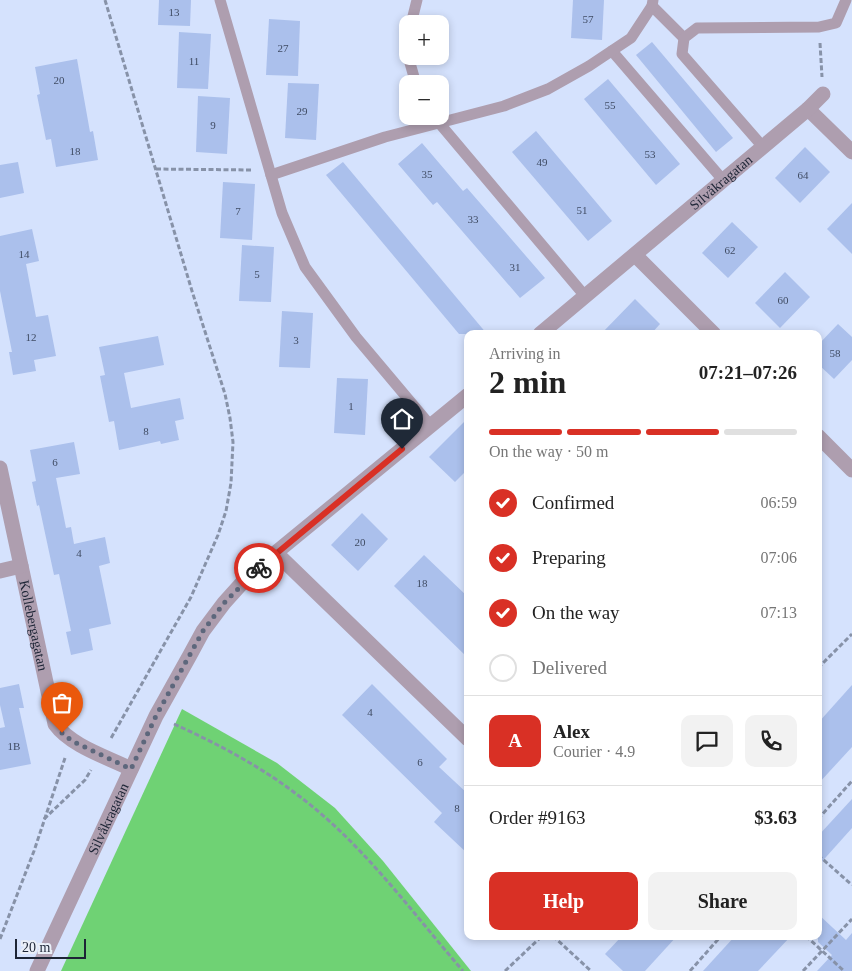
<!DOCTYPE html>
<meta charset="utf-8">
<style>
body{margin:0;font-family:Georgia,serif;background:#f2f2f2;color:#222;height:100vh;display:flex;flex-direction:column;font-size:19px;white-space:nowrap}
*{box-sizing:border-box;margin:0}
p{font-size:16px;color:#767676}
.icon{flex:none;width:28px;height:28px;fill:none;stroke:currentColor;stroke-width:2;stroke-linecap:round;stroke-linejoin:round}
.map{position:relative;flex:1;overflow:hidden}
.sheet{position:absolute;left:464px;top:330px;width:358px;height:610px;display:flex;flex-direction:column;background:#fff;border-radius:10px;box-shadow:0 2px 8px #0003}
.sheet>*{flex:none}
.tools{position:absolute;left:399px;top:15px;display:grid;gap:10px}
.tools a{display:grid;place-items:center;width:50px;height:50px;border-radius:10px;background:#fff;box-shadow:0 2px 8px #0003;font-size:25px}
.scale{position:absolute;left:15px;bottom:12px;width:71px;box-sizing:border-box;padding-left:5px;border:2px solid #1d2536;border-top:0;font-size:14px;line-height:18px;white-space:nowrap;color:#1d2536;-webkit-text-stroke:4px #eaeff8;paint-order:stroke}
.pin{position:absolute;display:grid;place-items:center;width:42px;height:42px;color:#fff;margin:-51px -21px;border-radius:50% 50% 50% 0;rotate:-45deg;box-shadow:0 0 5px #0007}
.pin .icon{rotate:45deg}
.courier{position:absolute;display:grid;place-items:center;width:50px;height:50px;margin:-25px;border:4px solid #d93025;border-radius:50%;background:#fff;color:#222;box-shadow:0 1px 6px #0007}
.head em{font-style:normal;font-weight:700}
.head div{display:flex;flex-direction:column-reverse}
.head{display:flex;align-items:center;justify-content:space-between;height:85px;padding:0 25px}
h1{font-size:32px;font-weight:700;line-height:38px}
.bar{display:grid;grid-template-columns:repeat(4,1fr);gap:8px 5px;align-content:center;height:60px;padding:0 25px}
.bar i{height:6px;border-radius:4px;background:#e0e0e0}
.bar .on{background:#d93025}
.bar p{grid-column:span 4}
.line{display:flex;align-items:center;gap:12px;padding:0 25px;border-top:1px solid #e0e0e0}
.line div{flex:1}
.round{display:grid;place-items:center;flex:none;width:52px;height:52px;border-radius:10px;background:#f2f2f2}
ol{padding:0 25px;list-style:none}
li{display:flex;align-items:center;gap:15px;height:55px}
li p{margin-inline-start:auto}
li .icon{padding:5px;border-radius:50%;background:#d93025;color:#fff;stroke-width:4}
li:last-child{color:#767676}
li i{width:28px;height:28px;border:2px solid #e0e0e0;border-radius:50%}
.primary-button{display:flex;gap:10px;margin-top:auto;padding:10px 25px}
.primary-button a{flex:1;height:58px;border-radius:10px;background:#d93025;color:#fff;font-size:20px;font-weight:700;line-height:58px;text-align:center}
.primary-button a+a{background:#f2f2f2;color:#222}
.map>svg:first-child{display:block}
.green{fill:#6fd274}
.building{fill:#abc0ec}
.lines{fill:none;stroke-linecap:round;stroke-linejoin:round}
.path{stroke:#8792a8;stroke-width:3;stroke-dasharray:5 2.5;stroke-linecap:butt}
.service{stroke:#ae9eaf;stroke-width:11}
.minor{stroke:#ae9eaf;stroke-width:15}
.done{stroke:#5d677c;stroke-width:5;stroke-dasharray:0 9}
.route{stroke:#d93025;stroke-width:6}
.labels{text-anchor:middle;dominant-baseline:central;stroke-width:4.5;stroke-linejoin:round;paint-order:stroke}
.number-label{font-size:11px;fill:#404c64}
.street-label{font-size:14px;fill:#1d2536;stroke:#eaeff8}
</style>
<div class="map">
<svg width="852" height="971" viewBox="0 0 852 971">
<rect width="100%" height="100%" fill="#d5e2fd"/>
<path class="green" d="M182,709L277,763L335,808L383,861L471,971H61Z"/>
<g class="building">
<path d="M159,0H191L190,26L158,25Z"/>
<path d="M573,0H604L602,40L571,38Z"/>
<path d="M269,19L300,21L298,76L266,75Z"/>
<path d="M179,32L211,34L208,89L177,88Z"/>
<path d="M652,42L733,138L716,152L636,55Z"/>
<path d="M77,59L90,132L93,131L98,160L56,167L51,139L46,140L37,95L40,94L35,67Z"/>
<path d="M608,79L680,164L656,185L584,99Z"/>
<path d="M288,83L319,84L316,140L285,138Z"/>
<path d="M198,96L230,98L227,154L196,152Z"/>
<path d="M536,131L612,221L588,241L512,152Z"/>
<path d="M422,143L463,191L467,188L545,278L520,298L437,202L433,205L398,164Z"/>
<path d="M805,147L830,172L800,203L775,178Z"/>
<path d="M18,162L24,193L0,198V165Z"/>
<path d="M343,162L487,334H459L326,175Z"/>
<path d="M223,182L255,184L252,240L220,238Z"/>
<path d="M852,203V254L827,229Z"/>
<path d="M732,222L758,247L728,278L702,253Z"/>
<path d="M32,229L39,261L26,264L36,317L48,315L56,356L34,360L36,371L13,375L9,352H12L0,291V236Z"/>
<path d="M242,245L274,247L271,302L239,301Z"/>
<path d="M785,272L810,297L780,328L755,303Z"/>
<path d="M635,299L660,324L651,334H601Z"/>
<path d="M282,311L313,313L310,368L279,367Z"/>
<path d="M838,324L852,337V360L834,379L818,364V345Z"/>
<path d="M158,336L164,365L124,373L131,408L180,398L184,419L175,421L179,440L161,444L160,441L119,450L114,421L109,422L100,376L105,375L99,347Z"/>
<path d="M337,378L368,379L365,435L334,433Z"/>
<path d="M468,418V469L455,482L429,457Z"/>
<path d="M74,442L80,474L56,478L66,528L71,527L74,544L105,537L110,563L99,566L111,624L89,629L93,650L71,655L66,632L71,631L59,574L54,575L39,505L37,506L32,482L36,481L30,450Z"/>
<path d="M362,513L388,539L358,571L331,545Z"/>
<path d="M424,555L468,597V658L394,586Z"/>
<path d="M19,684L24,708H19L31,764L0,770V728L5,727L0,705V688Z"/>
<path d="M372,684L447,759L439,767L468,794V854L434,822L442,813L342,715Z"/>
<path d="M852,685V747L818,784V723Z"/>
<path d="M852,799V828L818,866V836Z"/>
<path d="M818,914L846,940L852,933V971H817L832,955L818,942Z"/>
<path d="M622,936H677L645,971H623L605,954Z"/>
<path d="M735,936H791L758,971H703Z"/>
</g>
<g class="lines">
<g class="path">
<path d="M105,0L192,291L225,394L230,418L233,442L231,483L226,511L218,535L191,597L110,740"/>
<path d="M820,43L822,77"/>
<path d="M156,169L253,170"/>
<path d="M818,668L852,634"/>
<path d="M174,724C218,744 260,766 299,796C363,844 411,911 463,971"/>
<path d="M44,819L85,780L91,770"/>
<path d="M818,819L852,781"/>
<path d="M818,855L852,885"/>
<path d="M553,936L591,971"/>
<path d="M806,936L844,971"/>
<path d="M0,939L34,851L65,758"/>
<path d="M505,971L542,936"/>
<path d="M690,971L721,936"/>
<path d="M803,971L852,919"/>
</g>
<g class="service">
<path d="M220,0L282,213L305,267L356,337L430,425"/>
<path d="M652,6L684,38"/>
<path d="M411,24L417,0"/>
<path d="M612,51L723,180"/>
<path d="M408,56L416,84"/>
<path d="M435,118L585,296"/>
<path d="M763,147L682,54L684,38L697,28L819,27L836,23L846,0"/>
<path d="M271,175L385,137L504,106L548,89L589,66L631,38L652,6L653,0"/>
</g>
<g class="minor">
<path d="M808,109L852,152"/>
<path d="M635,255L714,334"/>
<path id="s1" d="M540,334L808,109L823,94"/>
<path d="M818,436L852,470"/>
<path id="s2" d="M0,468L55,724C71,746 107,757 131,769"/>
<path d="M276,553L468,739"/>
<path d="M0,571L21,566"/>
<path id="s3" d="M37,971L156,716L190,655L203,631L224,603L242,583L262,564L468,395"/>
</g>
</g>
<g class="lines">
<path class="done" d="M62,733L72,741L131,769L156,716L203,631L224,603L259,568"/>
<path class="route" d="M259,568L402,449"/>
</g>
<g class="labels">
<g class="number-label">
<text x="174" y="12">13</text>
<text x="588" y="19">57</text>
<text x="283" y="48">27</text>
<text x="194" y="61">11</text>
<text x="59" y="80">20</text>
<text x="610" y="105">55</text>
<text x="302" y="111">29</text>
<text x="213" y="125">9</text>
<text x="75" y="151">18</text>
<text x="650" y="154">53</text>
<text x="542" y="162">49</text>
<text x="427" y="174">35</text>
<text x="803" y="175">64</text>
<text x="582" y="210">51</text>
<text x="238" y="211">7</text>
<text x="473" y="219">33</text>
<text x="730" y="250">62</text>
<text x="24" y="254">14</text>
<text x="515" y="267">31</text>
<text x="257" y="274">5</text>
<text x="783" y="300">60</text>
<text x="31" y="337">12</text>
<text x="296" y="340">3</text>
<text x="835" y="353">58</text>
<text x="351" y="406">1</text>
<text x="146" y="431">8</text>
<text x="55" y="462">6</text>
<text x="360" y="542">20</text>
<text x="79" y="553">4</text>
<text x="422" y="583">18</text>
<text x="370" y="712">4</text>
<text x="14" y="746">1B</text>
<text x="420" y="762">6</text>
<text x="457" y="808">8</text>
</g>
<g class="street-label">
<text stroke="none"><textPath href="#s1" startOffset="236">Silvåkragatan</textPath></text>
<text stroke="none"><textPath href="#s2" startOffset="161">Kollebergagatan</textPath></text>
<text stroke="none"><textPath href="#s3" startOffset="168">Silvåkragatan</textPath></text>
</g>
</g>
</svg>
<div class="tools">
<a>+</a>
<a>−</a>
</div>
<div class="scale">20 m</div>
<div class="pin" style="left:62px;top:733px;background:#ea580c"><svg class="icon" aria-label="bag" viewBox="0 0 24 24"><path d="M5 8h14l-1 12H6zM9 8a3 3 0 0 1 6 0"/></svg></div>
<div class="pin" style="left:402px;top:449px;background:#1f2937"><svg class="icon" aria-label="home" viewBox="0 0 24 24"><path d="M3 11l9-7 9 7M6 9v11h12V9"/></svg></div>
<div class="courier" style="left:259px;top:568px"><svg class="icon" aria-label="bike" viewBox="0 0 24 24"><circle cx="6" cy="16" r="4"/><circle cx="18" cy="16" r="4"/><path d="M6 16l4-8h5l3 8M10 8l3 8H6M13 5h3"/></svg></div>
<section class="sheet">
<div class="head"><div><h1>2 min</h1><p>Arriving in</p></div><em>07:21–07:26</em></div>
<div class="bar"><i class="on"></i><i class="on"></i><i class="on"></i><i></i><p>On the way · 50 m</p></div>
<ol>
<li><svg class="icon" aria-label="check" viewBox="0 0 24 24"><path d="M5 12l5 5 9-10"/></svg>Confirmed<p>06:59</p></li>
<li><svg class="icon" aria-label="check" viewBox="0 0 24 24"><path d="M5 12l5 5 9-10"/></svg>Preparing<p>07:06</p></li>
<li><svg class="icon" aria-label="check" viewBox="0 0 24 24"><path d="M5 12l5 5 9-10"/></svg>On the way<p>07:13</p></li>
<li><i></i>Delivered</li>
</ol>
<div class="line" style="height:90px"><b class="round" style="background:#d93025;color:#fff">A</b><div><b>Alex</b><p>Courier · 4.9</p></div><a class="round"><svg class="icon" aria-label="chat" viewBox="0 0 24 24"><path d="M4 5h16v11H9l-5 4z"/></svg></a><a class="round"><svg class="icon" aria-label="phone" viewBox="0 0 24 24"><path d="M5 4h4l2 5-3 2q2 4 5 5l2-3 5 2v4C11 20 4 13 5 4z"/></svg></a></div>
<div class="line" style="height:65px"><div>Order #9163</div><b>$3.63</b></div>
<div class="primary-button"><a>Help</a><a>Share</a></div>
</section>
</div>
